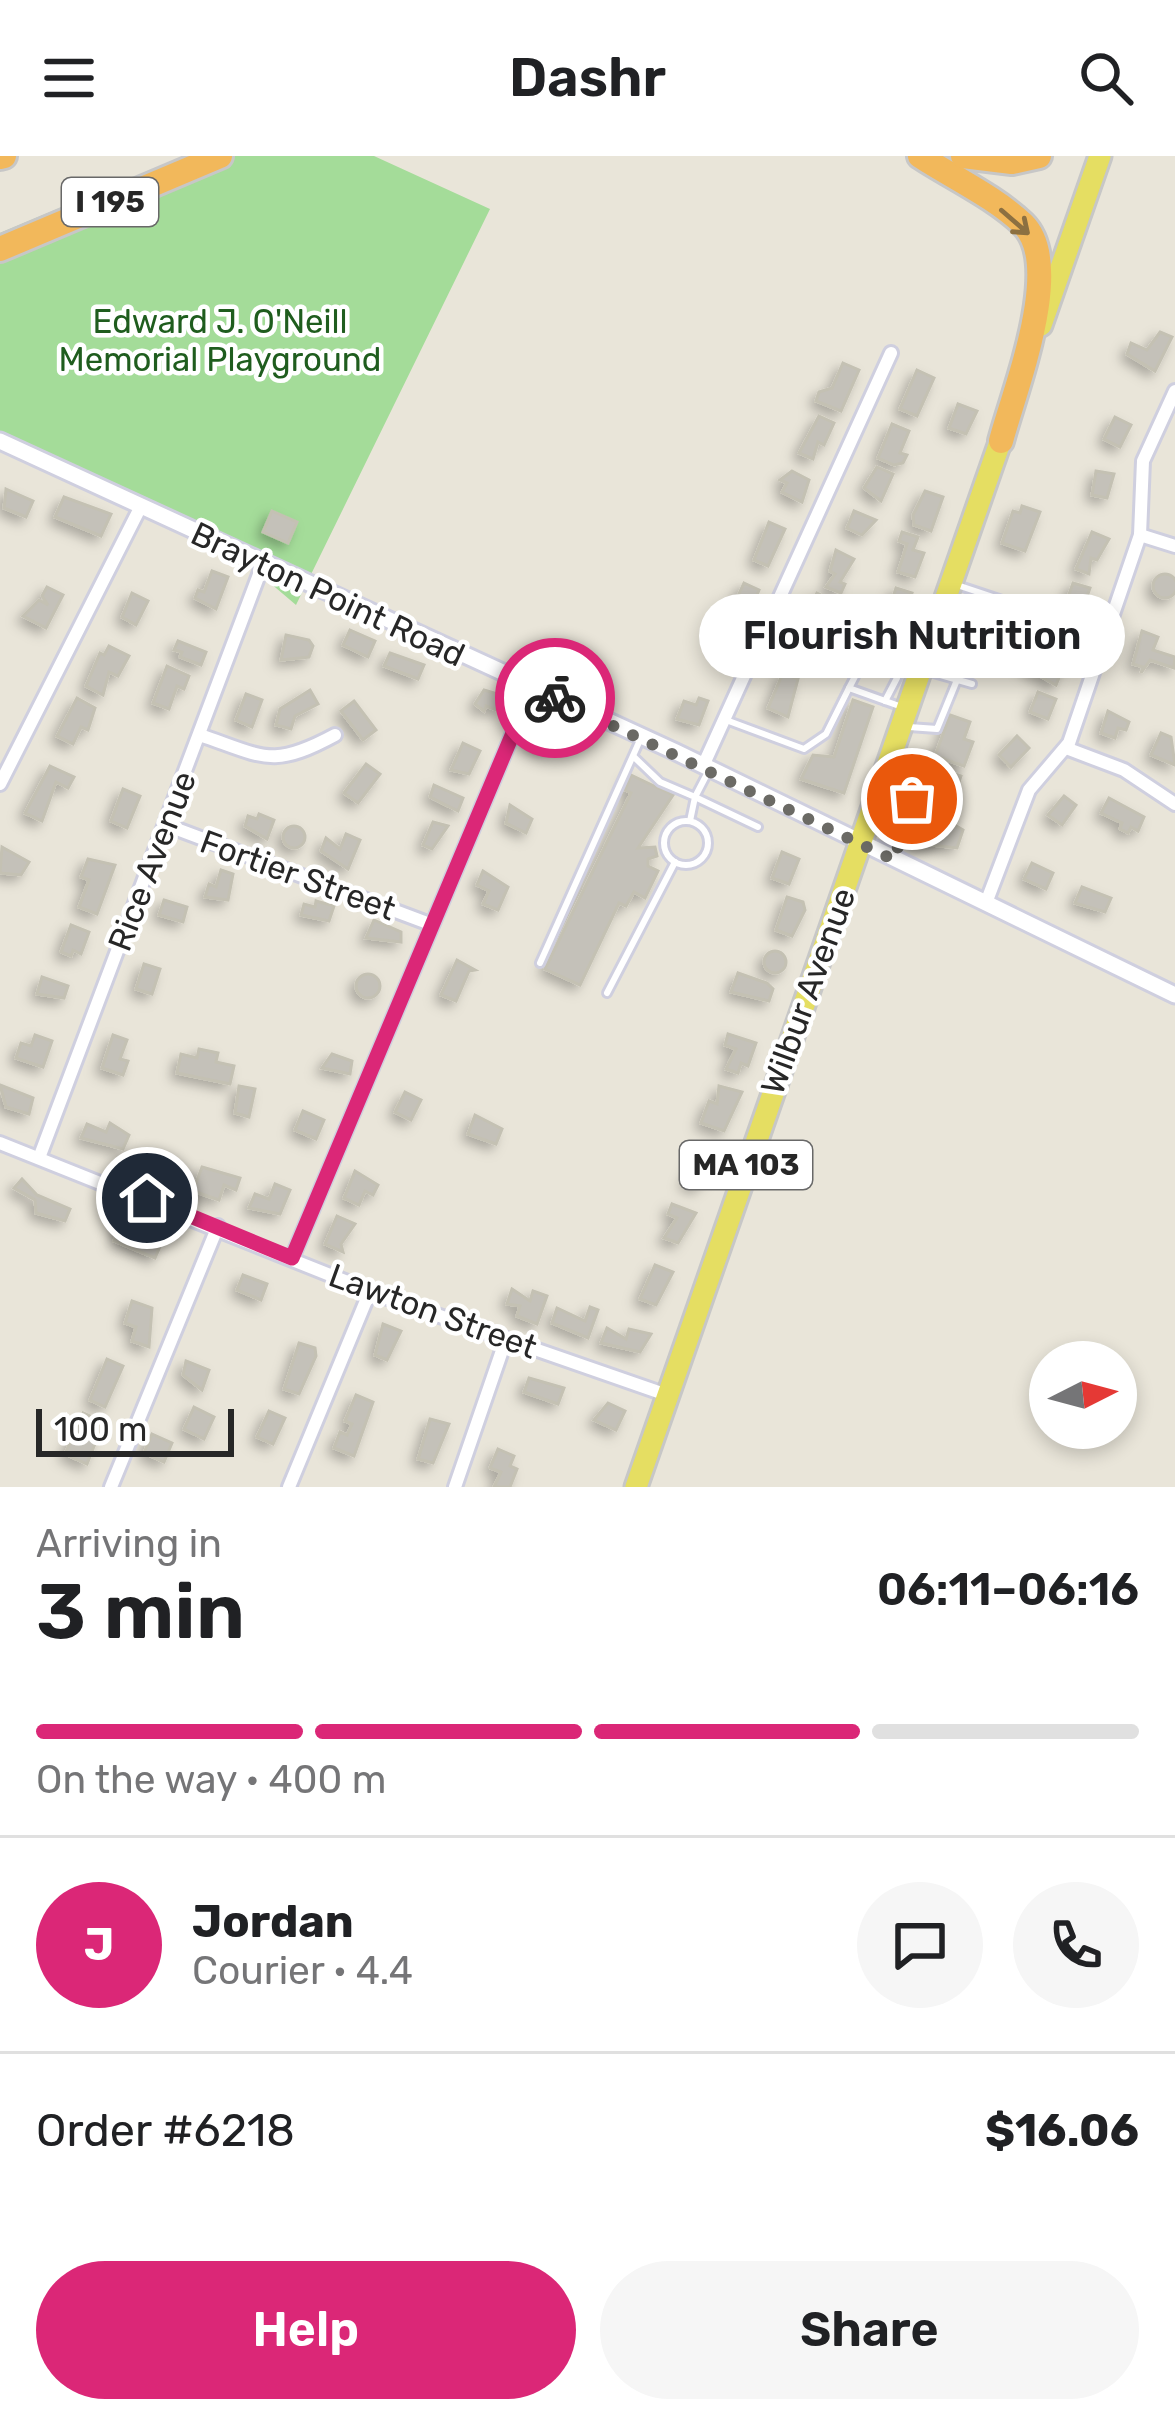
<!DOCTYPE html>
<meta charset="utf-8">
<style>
body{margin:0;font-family:Rubik,sans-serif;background:#f6f6f6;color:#202124;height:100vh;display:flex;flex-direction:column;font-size:45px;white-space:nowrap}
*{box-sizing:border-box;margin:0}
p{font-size:39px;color:#757577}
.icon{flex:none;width:66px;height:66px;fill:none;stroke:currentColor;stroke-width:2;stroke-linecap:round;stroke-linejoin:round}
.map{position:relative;height:1331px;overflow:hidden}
.panel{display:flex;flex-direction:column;background:#fff;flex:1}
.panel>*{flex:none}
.needle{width:78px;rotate:84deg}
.fabs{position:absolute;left:1029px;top:1185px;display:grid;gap:24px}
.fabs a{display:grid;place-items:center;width:108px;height:108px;border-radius:50%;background:#fff;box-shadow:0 6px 18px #0003;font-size:60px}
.scale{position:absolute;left:36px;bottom:30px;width:198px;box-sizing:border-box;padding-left:12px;border:6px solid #272727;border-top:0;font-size:33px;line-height:42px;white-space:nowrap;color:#272727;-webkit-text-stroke:9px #fff;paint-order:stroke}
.pin{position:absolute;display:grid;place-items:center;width:102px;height:102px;color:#fff;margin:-51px;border:6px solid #fff;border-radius:50%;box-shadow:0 3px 12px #0007}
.courier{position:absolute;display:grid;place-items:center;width:120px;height:120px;margin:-60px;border:9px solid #db2777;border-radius:50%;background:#fff;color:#222;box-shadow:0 3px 15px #0007}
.bubble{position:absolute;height:84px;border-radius:42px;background:#fff;box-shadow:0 6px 18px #0003;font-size:39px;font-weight:600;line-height:84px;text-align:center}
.headline em{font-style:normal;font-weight:600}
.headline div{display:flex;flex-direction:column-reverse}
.headline{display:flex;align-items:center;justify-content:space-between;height:204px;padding:0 36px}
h1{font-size:78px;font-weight:600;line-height:90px}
.bar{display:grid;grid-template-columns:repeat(4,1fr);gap:18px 12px;align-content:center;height:144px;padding:0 36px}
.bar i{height:15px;border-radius:9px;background:#e0e0e0}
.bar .active{background:#db2777}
.bar p{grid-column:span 4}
.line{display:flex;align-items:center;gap:30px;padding:0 36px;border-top:3px solid #e0e0e0}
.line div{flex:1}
.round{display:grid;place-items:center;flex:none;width:126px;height:126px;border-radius:63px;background:#f6f6f6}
.action{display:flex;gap:24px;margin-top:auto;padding:24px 36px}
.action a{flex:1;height:138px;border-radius:72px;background:#db2777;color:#fff;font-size:48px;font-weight:600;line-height:138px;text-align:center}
.action a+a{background:#f6f6f6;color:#202124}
header{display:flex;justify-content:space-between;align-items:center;height:156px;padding:0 36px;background:#fff;font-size:54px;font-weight:600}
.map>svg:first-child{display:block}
.green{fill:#a4dc99}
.building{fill:#c4c1b9;stroke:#c4c1b3;stroke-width:3;filter:url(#shadow)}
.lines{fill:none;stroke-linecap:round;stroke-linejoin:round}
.service-casing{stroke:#cfcfdf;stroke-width:12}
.minor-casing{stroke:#cfcfdf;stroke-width:18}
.tertiary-casing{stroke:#cfcfdf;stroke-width:21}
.primary-casing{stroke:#c7c7c7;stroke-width:27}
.motorway-casing{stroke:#c7c7c7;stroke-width:30}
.service{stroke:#fff;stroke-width:6}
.minor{stroke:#fff;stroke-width:12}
.tertiary{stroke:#fff;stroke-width:15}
.primary{stroke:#e5de62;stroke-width:21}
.motorway{stroke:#f2b85b;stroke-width:24}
.oneway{stroke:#8c7041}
.done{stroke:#6b6a65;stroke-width:12;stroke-dasharray:0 21.6}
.route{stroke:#db2777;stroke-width:15}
.labels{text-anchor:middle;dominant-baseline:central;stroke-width:9;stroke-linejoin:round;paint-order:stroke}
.shield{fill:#fff;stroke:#686868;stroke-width:3}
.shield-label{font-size:30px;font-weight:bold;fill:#272727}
.park-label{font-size:33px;fill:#1f5d1e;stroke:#fff}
.street-label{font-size:33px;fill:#272727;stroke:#fff}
</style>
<header><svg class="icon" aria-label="menu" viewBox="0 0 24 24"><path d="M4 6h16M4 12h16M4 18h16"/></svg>Dashr<svg class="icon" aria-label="search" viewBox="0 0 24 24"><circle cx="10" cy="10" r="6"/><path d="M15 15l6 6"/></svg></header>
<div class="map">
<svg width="1175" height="1331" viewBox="0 0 1175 1331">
<defs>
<filter id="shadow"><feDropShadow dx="-5.5" dy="5.5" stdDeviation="6" flood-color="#0004"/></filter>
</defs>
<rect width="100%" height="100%" fill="#e9e5d9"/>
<path class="green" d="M184,0H374L490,53L296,449L223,387L151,363L113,336L0,292V77Z"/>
<g class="building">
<path d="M1160,176L1172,181L1155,215L1127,198L1131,187L1147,194Z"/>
<path d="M843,207L859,214L841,255L816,245L819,236L832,232Z"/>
<path d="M917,214L934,222L917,260L900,253Z"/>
<path d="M958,248L977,255L966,278L949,272Z"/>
<path d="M819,260L834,267L824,289L818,286L813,303L799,297Z"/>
<path d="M1115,261L1131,269L1120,291L1104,283Z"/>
<path d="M892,268L909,275L900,297L907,299L903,307L894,309L878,302Z"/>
<path d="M877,311L893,318L881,345L864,332Z"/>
<path d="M792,315L809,324L802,346L782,336L787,327L780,324Z"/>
<path d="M1096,315L1114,318L1107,342L1092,339Z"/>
<path d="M6,333L33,345L26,361L4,352Z"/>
<path d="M925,335L943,341L931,375L914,369L913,359Z"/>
<path d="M64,341L111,358L101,380L55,361Z"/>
<path d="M1022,350L1040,356L1025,395L1002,387L1013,355L1020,357Z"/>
<path d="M272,355L297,366L288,387L263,376Z"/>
<path d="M854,355L876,364L862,379L847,372Z"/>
<path d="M769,366L785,373L768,410L754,404Z"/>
<path d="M902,376L918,381L913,394L924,397L915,421L898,416L907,388L899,385Z"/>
<path d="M1092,376L1109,383L1097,404L1091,402L1089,418L1076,413Z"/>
<path d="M836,394L854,403L840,426L845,428L841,437L826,431L835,418L830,415Z"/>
<path d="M212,415L228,421L216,453L195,442L198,434L204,436Z"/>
<circle cx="1165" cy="430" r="12"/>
<path d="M744,427L759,434L750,456L734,449Z"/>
<path d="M1073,427L1090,432L1078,466L1061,461Z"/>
<path d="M47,431L63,439L46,472L23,460L39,444L48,449L42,440Z"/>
<path d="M896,432L912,437L902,468L886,463Z"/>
<path d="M132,437L148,445L136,469L122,461Z"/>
<path d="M817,437L835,446L825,465L805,455Z"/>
<path d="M350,474L375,485L368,501L343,489Z"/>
<path d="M1142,475L1158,481L1153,494L1175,501L1174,512L1150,504L1141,517L1143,511L1133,508Z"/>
<path d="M286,479L309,484L313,490L309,501L281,504Z"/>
<path d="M178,485L206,496L201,509L180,501L182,496L174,494Z"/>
<path d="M1036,486L1051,500L1056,487L1071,492L1056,529L1026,512Z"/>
<path d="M109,490L129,500L118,520L109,516L103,539L86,530L100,497L104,499Z"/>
<path d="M390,497L424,509L418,523L384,510Z"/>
<path d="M167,510L189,520L184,533L177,530L169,553L153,547Z"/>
<path d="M783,517L798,523L788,561L768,552Z"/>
<path d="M310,534L318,548L295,560L291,573L276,569L280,553Z"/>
<path d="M484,534L501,539L499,555L486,550L484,555L475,548Z"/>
<path d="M1038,536L1056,543L1048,563L1030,556Z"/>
<path d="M246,538L262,544L252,571L236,564Z"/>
<path d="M77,542L95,552L88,574L81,571L73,588L57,580Z"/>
<path d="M699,542L708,545L699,569L677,563L684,545L696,549Z"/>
<path d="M853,544L873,551L844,637L801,623L813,599L834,601Z"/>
<path d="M354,545L376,574L363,584L341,555Z"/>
<path d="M1108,555L1129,566L1126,574L1118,572L1115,582L1101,577Z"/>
<path d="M950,559L970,566L964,583L973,586L964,610L935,600Z"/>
<path d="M540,566L555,573L546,593L531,586Z"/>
<path d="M1161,577L1171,581L1175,609L1151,599Z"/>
<path d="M1017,580L1029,592L1011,611L999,599Z"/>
<path d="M463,587L480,595L469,618L451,614Z"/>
<path d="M366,608L380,618L358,647L344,637Z"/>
<path d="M50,610L74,621L68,632L56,626L42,665L25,657Z"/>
<path d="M937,612L961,620L946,664L963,674L957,692L912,687Z"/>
<path d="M631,619L673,639L638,692L655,691L657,700L648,703V710L658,715L645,742L634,736L626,750L619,747L580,829L545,813L631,637L625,634Z"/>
<path d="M434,629L463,642L458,655L430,641Z"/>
<path d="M123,633L140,640L127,672L111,665Z"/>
<path d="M1064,640L1076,649L1062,669L1048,659Z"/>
<path d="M1109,642L1144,661L1138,675L1131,671L1128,677L1120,673L1122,667L1101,657Z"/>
<path d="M510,649L532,663L526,677L506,667Z"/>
<path d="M259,658L274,664L267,683L245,670L248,660L257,663Z"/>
<path d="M433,666L448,670L432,693L423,689Z"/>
<circle cx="294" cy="681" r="11"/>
<path d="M346,678L360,684L348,713L321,695L326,682L340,693Z"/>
<path d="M2,691L29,706L21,719L0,717Z"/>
<path d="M782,696L799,703L789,728L772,722Z"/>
<path d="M88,703L115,709L97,758L79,751L89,724L81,721Z"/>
<path d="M1032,707L1053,717L1046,733L1024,723Z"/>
<path d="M221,714L233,718L228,744L205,741L209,728L216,731Z"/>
<path d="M483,715L508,731L498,754L483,748L489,735L477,729Z"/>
<path d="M1082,731L1111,742L1105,756L1075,747Z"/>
<path d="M787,741L803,746L805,754L792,780L776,774Z"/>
<path d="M164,744L187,751L183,766L159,759Z"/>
<path d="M316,745L334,750L329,765L301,759L304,748L315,751Z"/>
<path d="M374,764L401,776V786L366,782Z"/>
<path d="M71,769L89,776L81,798L73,794L71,800L61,796Z"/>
<circle cx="775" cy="806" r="11"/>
<path d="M457,804L475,814L469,815L456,845L441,839Z"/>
<path d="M144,808L160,813L152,838L136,833Z"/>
<path d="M738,817L767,827L773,833L769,845L731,836Z"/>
<circle cx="368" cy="830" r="12"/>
<path d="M42,821L68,830L64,842L37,838Z"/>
<path d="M728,878L756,887L748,910L741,907L738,917L726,913L736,893L725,889Z"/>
<path d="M35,879L52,885L43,911L16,902L21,887L31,890Z"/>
<path d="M113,879L127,884L120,903L128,905L123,919L102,912Z"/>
<path d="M199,893L218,897L216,906L234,910L230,928L177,917L181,898L197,902Z"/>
<path d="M332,898L352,905L350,918L322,912Z"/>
<path d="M0,929L33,942L29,958L6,951Z"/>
<path d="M239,930L255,933L249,961L235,957Z"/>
<path d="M719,930L742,936L724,975L701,967L709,945L717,948Z"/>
<path d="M405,936L421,944L411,964L395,956Z"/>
<path d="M303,955L324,964L316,983L295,974Z"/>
<path d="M475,959L502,973L496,988L468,978Z"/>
<path d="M110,967L129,979L123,993L81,982L87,968L106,976Z"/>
<path d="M699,997L715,1002L707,1025L702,1023L698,1032L685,1027Z"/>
<path d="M202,1011L240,1022L236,1034L224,1029L219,1044L193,1035Z"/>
<path d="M355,1015L378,1029L373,1039L365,1035L359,1049L344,1042Z"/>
<path d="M22,1023L37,1039L70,1053L65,1065L36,1057L35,1044L14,1032Z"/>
<path d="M275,1028L290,1034L280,1058L249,1052L255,1038L269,1043Z"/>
<path d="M672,1048L696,1057L678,1087L664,1082L677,1062L668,1058Z"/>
<path d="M337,1060L355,1068L341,1088L343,1096L325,1088Z"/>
<path d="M123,1063L148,1073L144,1081L161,1088L155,1102L114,1085Z"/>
<path d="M655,1109L673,1116L656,1149L640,1143Z"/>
<path d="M243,1119L267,1128L261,1144L237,1134Z"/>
<path d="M512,1133L530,1145L533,1135L547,1140L537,1168L517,1160L520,1150L507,1148Z"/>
<path d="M132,1145L152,1152L149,1191L132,1185L136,1171L125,1167Z"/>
<path d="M590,1151L598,1154L588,1182L552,1167L557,1152L585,1165Z"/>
<path d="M383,1168L401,1175L387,1204L375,1199Z"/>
<path d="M607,1172L626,1183L629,1173L651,1178L640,1196L601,1187Z"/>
<path d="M299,1187L315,1192L316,1200L299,1238L284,1233Z"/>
<path d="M107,1203L123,1210L105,1251L90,1244Z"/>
<path d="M186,1205L209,1214L202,1234L183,1219Z"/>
<path d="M529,1222L564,1232L558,1248L524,1236Z"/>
<path d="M356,1239L373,1246L354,1300L334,1292L340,1276L347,1279L352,1268L345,1265Z"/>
<path d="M608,1247L625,1255L616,1274L594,1264Z"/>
<path d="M194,1251L214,1261L204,1283L184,1273Z"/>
<path d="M269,1255L285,1262L273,1288L257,1281Z"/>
<path d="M83,1257L97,1263L91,1277L98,1280L87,1308L65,1298Z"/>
<path d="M430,1263L449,1268L433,1307L418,1303Z"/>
<path d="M152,1278L172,1287L164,1306L144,1297Z"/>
<path d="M498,1293L514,1300L510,1310L517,1313L510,1331H494L501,1316L490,1312Z"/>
</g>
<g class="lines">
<defs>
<g id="service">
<path d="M943,460L991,470L1002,444L957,429"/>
<path d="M923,514L972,528"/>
<path d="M849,532L861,509"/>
<path d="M885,545L897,522"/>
<path d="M726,564L804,593L826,578L849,532L902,551"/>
<path d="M909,571L937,573L957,524"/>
<path d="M634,601L660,626L695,641L690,665"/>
<path d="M708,616L695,641L758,671"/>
<circle cx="686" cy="687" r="22"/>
<path d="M896,698L922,615L898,604"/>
<path d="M540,807L640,584"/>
<path d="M607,837L675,706"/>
</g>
<g id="minor">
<path d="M1140,379L1175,390"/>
<path d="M200,579C264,601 272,613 335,579"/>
<path d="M1066,592L1124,614L1175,648"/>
<path d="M703,610L891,197"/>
<path d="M0,628L140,352"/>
<path d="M166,669L430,768"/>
<path d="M986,747L1029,634L1069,587L1140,379L1143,305L1175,235"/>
<path d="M0,987L385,1141L667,1239"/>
<path d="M39,1002L263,408"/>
<path d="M292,1102L532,532"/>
<path d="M111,1331L218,1070"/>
<path d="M289,1331L370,1135"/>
<path d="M455,1331L506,1183"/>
</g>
<path id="tertiary" d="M0,285L676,596L1175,839"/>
<g id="primary">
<path d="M1041,169L1100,0"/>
<path d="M636,1331L1005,272"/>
</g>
<g id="motorway">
<path d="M920,0C952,21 995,41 1023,68C1065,109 1014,235 1001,285"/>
<path d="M963,0L1012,6L1039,0"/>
<path d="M0,1L4,0"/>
<path d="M0,93L220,0"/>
</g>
</defs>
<use href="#service" class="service-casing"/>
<use href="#minor" class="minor-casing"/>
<use href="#tertiary" class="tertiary-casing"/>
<use href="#primary" class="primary-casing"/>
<use href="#motorway" class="motorway-casing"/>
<use href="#service" class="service"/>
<use href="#minor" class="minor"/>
<use href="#tertiary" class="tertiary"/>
<use href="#primary" class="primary"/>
<use href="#motorway" class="motorway"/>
</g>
<defs><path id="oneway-shaft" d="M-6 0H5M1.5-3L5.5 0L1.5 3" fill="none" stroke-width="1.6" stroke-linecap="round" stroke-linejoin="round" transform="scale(3)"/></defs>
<use class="oneway" href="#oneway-shaft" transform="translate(1015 66) rotate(41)"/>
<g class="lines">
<path class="done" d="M555,542L894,704L912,643"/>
<path class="route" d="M147,1042L292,1102L532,532L555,542"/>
</g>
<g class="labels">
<g class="shield">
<rect x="62" y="22" width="96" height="48" rx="9"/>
<rect x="680" y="985" width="132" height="48" rx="9"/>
</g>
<g class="shield-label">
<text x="110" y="46">I 195</text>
<text x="746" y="1009">MA 103</text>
</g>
<g class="park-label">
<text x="220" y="165">Edward J. O'Neill<tspan x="220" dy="38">Memorial Playground</tspan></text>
</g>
<g class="street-label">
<text transform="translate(328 438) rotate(25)">Brayton Point Road</text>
<text transform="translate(152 705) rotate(-69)">Rice Avenue</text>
<text transform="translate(298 719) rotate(20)">Fortier Street</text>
<text transform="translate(808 835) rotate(-70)">Wilbur Avenue</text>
<text transform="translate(433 1155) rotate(20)">Lawton Street</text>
</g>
</g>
</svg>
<div class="fabs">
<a><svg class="needle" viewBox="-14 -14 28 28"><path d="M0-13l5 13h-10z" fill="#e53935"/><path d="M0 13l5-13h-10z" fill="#757577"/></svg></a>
</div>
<div class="scale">100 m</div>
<div class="pin" style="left:912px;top:643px;background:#ea580c"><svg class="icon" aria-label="bag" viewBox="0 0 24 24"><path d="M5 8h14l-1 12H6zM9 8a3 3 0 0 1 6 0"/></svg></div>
<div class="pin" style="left:147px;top:1042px;background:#1f2937"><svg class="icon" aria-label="home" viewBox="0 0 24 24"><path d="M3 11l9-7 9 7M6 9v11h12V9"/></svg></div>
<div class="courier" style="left:555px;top:542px"><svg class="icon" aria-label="bike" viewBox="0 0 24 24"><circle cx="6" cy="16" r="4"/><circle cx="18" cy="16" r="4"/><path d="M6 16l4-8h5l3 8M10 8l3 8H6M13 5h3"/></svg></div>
<div class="bubble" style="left:699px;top:438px;width:426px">Flourish Nutrition</div>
</div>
<section class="panel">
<div class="headline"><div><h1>3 min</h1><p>Arriving in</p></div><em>06:11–06:16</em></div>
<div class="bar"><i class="active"></i><i class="active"></i><i class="active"></i><i></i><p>On the way · 400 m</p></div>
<div class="line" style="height:216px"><b class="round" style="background:#db2777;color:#fff">J</b><div><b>Jordan</b><p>Courier · 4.4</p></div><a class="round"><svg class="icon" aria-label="chat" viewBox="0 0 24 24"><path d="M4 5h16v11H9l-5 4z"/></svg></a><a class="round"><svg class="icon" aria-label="phone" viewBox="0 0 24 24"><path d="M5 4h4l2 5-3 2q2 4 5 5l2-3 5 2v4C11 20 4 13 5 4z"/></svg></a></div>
<div class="line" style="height:156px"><div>Order #6218</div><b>$16.06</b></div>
<div class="action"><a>Help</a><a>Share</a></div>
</section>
